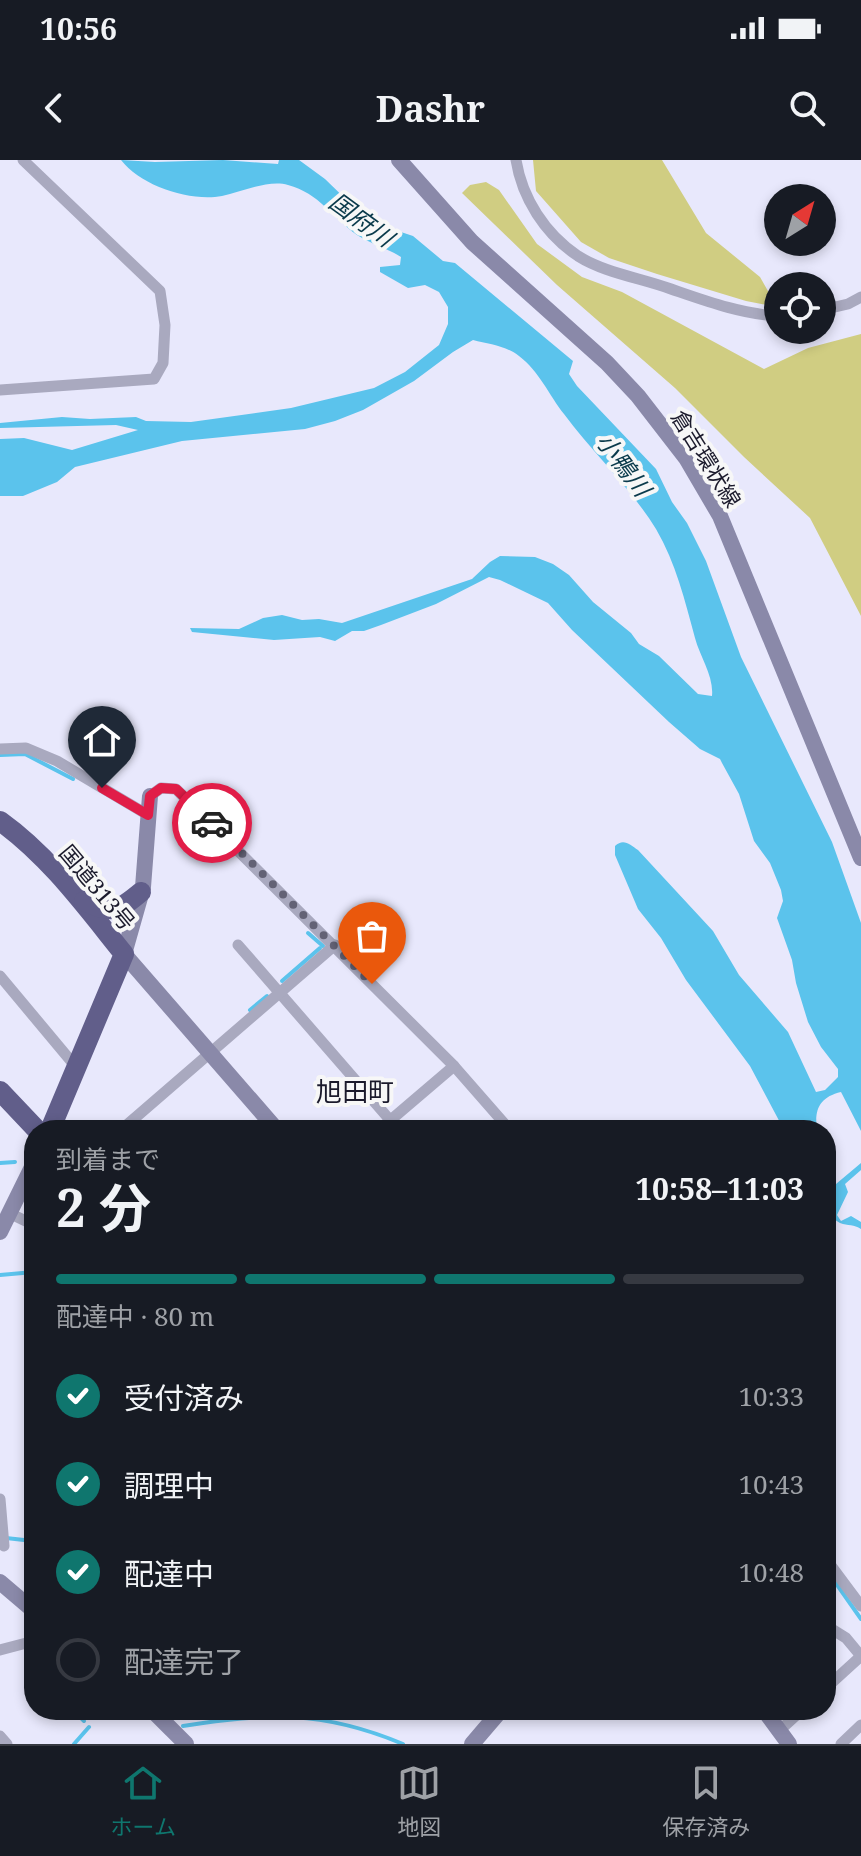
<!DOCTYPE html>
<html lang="ja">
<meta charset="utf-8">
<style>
body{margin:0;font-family:"Noto Serif","Noto Sans JP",serif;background:#20242c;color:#f1f3f6;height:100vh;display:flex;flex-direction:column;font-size:30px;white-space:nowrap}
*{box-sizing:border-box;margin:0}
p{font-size:26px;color:#9ea1a6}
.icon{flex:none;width:44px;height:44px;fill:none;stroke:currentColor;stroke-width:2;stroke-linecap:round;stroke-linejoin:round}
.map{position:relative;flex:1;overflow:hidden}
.details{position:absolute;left:24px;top:960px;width:812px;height:600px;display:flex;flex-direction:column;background:#171b24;border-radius:32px;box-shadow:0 4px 12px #0003}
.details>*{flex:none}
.needle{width:52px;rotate:37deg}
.tools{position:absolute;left:764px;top:24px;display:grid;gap:16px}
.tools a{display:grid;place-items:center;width:72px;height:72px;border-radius:50%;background:#171b24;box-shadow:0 4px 12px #0003;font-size:40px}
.pin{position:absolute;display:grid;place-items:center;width:68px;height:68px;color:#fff;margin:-82px -34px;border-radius:50% 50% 50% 0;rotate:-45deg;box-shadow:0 0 8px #0007}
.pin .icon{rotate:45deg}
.courier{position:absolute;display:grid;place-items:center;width:80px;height:80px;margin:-40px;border:6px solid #e11d48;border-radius:50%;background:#fff;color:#222;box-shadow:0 2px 10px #0007}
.headline em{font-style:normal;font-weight:700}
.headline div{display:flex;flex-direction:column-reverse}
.headline{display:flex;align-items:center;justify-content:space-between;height:136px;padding:0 32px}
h1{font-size:52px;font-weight:700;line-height:60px}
.bar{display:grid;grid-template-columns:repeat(4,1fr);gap:12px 8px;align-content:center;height:96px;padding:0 32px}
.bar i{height:10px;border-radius:6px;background:#363941}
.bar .on{background:#0f766e}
.bar p{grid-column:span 4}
ol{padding:0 32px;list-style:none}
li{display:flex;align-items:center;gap:24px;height:88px}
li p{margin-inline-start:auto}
li .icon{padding:8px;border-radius:50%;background:#0f766e;color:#fff;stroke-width:4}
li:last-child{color:#9ea1a6}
li i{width:44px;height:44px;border:4px solid #363941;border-radius:50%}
.status{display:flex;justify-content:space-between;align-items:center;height:56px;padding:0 40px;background:#171b24;direction:ltr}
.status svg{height:22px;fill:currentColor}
header{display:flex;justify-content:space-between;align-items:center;height:104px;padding:0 32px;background:#171b24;font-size:36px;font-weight:700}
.dock{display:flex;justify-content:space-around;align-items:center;height:112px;border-top:2px solid #363941;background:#171b24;font-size:22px;color:#9ea1a6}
.dock a{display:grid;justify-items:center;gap:4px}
.dock .on{color:#0f766e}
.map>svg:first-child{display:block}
.green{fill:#d0cd82}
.water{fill:#5bc3ec}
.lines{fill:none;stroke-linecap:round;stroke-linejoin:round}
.stream{stroke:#5bc3ec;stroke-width:4}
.street{stroke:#a9a9bf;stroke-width:11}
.secondary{stroke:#8a89a9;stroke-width:16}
.highway{stroke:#615e8a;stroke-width:20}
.done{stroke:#636275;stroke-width:8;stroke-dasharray:0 14.4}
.route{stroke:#e11d48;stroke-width:10}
.labels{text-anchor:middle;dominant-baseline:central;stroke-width:8;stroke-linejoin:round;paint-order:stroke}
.street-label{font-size:22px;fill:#1b1a2c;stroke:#f7f7f7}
.water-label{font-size:24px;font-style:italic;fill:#0a3a4b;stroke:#f7f7f7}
.quarter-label{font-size:26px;fill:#1b1a2c;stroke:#f7f7f7}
</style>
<div class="status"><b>10:56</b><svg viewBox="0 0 49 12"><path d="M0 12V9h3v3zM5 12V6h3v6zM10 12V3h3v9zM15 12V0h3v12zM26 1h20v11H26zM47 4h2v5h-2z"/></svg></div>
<header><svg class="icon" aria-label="back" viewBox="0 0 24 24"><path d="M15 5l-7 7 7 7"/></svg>Dashr<svg class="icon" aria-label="search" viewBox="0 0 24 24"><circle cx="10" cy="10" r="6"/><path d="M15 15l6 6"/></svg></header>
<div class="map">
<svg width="861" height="1584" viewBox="0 0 861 1584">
<rect width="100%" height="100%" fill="#e8e8fc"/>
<g class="green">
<path d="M533,0H662L706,73L760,117L777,147L746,141L657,114L609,98L581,82L536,31Z"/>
<path d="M486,22L499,30L537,84L582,117L622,132L764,209L808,188L861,174V456L810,358L744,297L675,228L557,125L462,33L470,25Z"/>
</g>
<g class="water">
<path d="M121,0L155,2L223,0L278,4L279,0H299L325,19L357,50L380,59L395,70L413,76L443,101L455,103L573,201L569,214L577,226L656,309L672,342L687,363L706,401L741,497L832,682L861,763V971L841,932C820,937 814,949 817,970H784L750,906L686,820L661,778L638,749L615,695V686C623,678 630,684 638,690L713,771L739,815L788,872L816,932L825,930L838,917V909L821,887L808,862L796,823L792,800L777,758L783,741L781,730L770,703L754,681L739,634L722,603L720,599L700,589L669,562L572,470L548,443L500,420L489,417L436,444L381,465L364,471H352L335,481L320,477L274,480L192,472L190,468L239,469L263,458L282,455L302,460L319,459L342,463L472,419L490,402L500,396L535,397L553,404L569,415L593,442L631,473L639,484L659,496L698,534L712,536C714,516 700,497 695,478C685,441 676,403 656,369C630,327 593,293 564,254C549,235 539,211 519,196C506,186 489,184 473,180L453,192L414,221L363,250L335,261L305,269L182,281L75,307L57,322L23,336H0V279L24,278L72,290L138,270L116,265L0,268V263L62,257L90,259L136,257L146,261L191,262L291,248L374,228L405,212L439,185L448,164V147L439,132L425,125L408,128L380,112V107L400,105L401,97C387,88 371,84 357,75C333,58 319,33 288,25C269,19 242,32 222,36C190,42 141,26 121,0Z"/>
<path d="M826,991L836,1024L861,1003V1010L845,1024L848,1032L837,1055L841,1061L851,1056L861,1062V1069C854,1064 848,1066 840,1063C834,1060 834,1056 826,1056Z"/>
</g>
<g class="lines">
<g class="stream">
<path d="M0,595L25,594L73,619"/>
<path d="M308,773L323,786"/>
<path d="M282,821L320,788"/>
<path d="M250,850L267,836"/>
<path d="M0,1003L15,1002"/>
<path d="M0,1115L34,1112"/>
<path d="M6,1378L24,1380L34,1376"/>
<path d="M826,1409L861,1459"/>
<path d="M73,1550L84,1561"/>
<path d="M183,1566C268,1553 322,1550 403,1584"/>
<path d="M74,1584L89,1567"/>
</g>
<g class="street">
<path d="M516,0C522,38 545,74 578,96C605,113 641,118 671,129C706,141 741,154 778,156"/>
<path d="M822,150L848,144L861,137"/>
<path d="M0,230L154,219L163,203L165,165L160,131L23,0"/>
<path d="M0,589L26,588L57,601L148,655"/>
<path d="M150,636L161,628L176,629L454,906L510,970"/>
<path d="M238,785L390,960"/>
<path d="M0,816L76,907"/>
<path d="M121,970L335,785"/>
<path d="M379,970L454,906"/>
<path d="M9,1053L34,1065"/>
<path d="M0,1339L4,1386"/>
<path d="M826,1399L861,1446"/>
<path d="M826,1469L830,1468L846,1478L861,1496"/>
<path d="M0,1490L34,1481"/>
<path d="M826,1528L861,1496"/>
<path d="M779,1571L802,1550"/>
<path d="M0,1576L7,1584"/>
<path d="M841,1584L861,1565"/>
</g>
<g class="secondary">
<path d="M399,0L472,82L607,203L638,236L686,298L720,356L861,698"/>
<path d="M150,636L143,727L124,794L277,970"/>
<path d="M0,1072L34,1003"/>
<path d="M0,1422L34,1451"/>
<path d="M152,1550L186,1584"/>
<path d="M764,1550L789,1584"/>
<path d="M472,1584L501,1550"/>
</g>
<g class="highway">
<path d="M0,661C49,696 86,747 124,794L50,970"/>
<path d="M84,741C113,754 117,752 141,732"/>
<path d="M0,931L37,970"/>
</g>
</g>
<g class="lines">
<path class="done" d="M212,663L372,824"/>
<path class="route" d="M102,628L148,655L150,636L161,628L176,629L212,663"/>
</g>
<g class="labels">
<g class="street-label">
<text transform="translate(707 298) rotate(58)">倉吉環状線</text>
<text transform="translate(98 727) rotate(50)">国道313号</text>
</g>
<g class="water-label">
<text transform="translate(362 59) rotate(36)">国府川</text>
<text transform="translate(624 304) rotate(53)">小鴨川</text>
</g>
<g class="quarter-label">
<text x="355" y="931">旭田町</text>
</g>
</g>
</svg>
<div class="tools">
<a><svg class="needle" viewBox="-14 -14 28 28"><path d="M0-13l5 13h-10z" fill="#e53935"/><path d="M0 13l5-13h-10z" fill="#9ea1a6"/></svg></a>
<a><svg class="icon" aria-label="locate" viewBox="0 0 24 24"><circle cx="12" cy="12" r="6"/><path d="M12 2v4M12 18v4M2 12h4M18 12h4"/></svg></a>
</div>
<div class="pin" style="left:372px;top:824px;background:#ea580c"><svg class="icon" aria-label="bag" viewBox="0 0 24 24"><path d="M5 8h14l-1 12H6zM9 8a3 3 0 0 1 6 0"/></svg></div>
<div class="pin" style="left:102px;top:628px;background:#1f2937"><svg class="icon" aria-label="home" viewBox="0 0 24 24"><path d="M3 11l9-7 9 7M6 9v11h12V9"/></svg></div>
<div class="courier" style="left:212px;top:663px"><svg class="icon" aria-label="car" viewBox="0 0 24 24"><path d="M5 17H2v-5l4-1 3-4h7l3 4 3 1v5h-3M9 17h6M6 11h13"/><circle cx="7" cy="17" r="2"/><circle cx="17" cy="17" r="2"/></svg></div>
<section class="details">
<div class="headline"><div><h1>2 分</h1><p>到着まで</p></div><em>10:58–11:03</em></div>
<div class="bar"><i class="on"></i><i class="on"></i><i class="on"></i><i></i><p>配達中 · 80 m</p></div>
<ol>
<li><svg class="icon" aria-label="check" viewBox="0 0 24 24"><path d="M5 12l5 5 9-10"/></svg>受付済み<p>10:33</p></li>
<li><svg class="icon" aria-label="check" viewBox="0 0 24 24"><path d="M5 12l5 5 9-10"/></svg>調理中<p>10:43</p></li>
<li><svg class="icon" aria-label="check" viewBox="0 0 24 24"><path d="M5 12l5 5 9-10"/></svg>配達中<p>10:48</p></li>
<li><i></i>配達完了</li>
</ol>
</section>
</div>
<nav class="dock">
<a class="on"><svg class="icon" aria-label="home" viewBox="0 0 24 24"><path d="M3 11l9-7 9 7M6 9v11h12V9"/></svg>ホーム</a>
<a><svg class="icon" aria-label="map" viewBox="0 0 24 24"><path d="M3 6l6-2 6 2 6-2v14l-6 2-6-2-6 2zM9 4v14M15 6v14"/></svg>地図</a>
<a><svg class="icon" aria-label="saved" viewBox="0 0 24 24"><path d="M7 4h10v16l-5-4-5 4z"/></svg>保存済み</a>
</nav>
